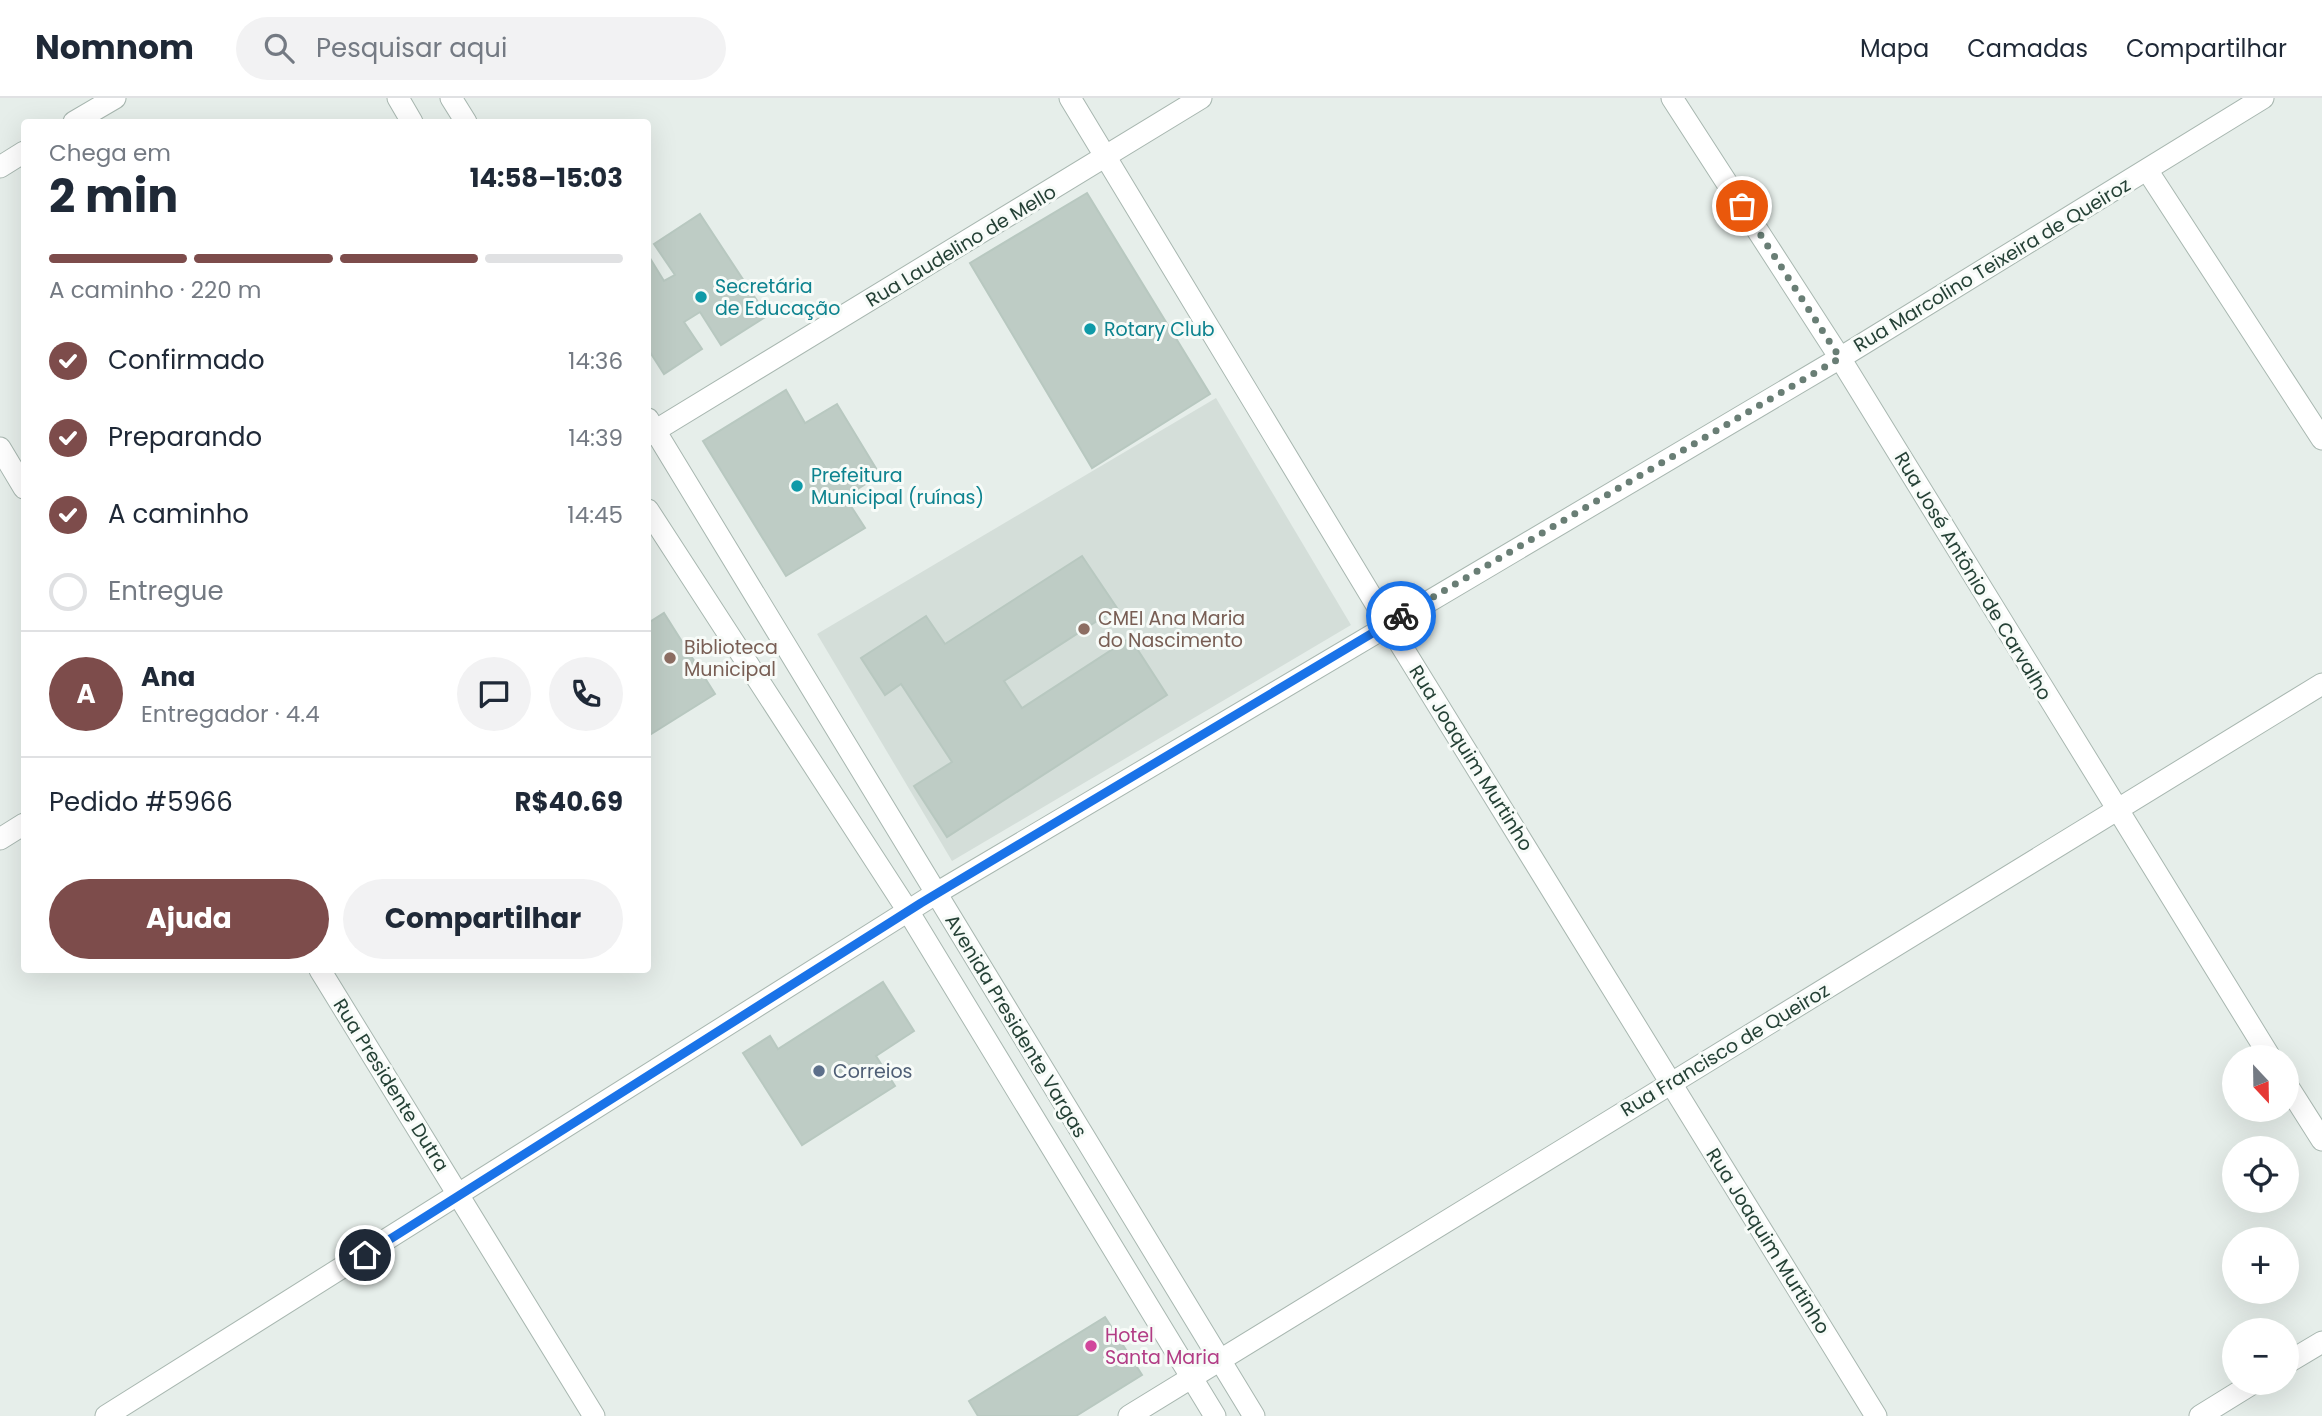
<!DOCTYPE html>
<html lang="pt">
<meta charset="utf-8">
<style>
body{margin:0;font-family:Poppins,sans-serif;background:#f2f2f3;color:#1f2937;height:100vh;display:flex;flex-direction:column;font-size:26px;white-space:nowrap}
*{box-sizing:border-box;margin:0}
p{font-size:23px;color:#747a83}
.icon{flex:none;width:38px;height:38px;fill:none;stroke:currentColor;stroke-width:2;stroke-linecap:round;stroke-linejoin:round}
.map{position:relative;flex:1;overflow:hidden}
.side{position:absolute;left:21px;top:21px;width:630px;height:854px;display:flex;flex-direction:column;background:#fff;border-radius:7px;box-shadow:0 7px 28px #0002}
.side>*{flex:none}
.needle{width:46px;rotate:158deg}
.fabs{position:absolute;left:2222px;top:947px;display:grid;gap:14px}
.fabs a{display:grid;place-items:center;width:77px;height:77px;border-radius:50%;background:#fff;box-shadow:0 7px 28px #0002;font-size:35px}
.pin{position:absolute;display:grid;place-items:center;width:60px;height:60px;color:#fff;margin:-30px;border:4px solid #fff;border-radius:50%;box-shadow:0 2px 7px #0007}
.courier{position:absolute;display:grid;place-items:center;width:70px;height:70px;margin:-35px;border:5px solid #1a73e8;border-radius:50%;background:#fff;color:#222;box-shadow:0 2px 9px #0007}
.overview em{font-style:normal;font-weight:700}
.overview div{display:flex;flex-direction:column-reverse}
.overview{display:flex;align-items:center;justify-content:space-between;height:119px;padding:0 28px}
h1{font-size:46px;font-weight:700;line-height:52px}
.bar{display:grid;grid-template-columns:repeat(4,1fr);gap:10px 7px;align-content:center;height:84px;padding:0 28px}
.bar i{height:9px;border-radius:5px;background:#e0e1e3}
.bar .on{background:#7d4c4b}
.bar p{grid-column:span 4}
.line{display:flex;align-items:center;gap:18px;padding:0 28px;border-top:2px solid #e0e1e3}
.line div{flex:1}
.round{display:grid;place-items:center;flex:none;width:74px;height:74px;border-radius:37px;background:#f2f2f3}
ol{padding:0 28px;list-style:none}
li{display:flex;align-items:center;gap:21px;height:77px}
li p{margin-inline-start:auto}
li .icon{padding:7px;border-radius:50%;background:#7d4c4b;color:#fff;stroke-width:4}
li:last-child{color:#747a83}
li i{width:38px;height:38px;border:4px solid #e0e1e3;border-radius:50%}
.cta{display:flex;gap:14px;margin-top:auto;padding:14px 28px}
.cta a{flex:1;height:80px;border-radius:42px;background:#7d4c4b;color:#fff;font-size:28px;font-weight:700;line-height:80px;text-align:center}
.cta a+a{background:#f2f2f3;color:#1f2937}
header{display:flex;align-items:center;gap:42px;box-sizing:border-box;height:98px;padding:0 35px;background:#fff;border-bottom:2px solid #e0e1e3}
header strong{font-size:33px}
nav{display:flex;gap:38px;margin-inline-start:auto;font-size:24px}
.search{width:490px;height:63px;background:#f2f2f3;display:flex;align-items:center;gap:18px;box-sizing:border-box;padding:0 24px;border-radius:38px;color:#747a83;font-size:26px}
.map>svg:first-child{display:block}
.built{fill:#d4ded9}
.building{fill:#beccc5;stroke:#b8c8c0;stroke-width:2}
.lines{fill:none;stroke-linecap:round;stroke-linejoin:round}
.minor-casing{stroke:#a8b7b0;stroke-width:23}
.minor{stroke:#fff;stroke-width:21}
.done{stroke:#697e75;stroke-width:7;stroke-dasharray:0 12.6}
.route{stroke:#1a73e8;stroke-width:9}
.culture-dot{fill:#0f9aa8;stroke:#f7fbf8;stroke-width:2.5}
.education-dot{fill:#8d6e63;stroke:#f7fbf8;stroke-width:2.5}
.service-dot{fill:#5c6f8a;stroke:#f7fbf8;stroke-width:2.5}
.hotel-dot{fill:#d1479c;stroke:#f7fbf8;stroke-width:2.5}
.labels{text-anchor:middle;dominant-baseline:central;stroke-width:6;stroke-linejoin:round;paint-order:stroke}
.street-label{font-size:19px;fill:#254136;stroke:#f7fbf8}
.culture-label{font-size:19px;fill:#0d838f;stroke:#f7fbf8;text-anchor:start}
.education-label{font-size:19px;fill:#785e54;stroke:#f7fbf8;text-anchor:start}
.service-label{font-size:19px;fill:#4e5e75;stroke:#f7fbf8;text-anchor:start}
.hotel-label{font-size:19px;fill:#b23c85;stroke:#f7fbf8;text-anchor:start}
</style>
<header>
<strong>Nomnom</strong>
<div class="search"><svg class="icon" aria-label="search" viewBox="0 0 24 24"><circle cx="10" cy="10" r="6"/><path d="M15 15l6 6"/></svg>Pesquisar aqui</div>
<nav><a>Mapa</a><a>Camadas</a><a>Compartilhar</a></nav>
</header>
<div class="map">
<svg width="2322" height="1318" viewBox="0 0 2322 1318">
<rect width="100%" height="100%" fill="#e6eeea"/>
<path class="built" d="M1216,300L1351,527L952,763L817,536Z"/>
<g class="building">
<path d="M1087,95L1210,296L1092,370L970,165Z"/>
<path d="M700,116L767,218L721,247L700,214L684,224L702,251L664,276L648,251V157L664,183L675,177L654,146Z"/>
<path d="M786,292L805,325L837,306L880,377L845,399L865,430L786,478L703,343Z"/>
<path d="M1082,458L1117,510L1004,583L1022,610L1130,540L1167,597L947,739L914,688L952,664L901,586L885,597L861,560L926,518L945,546Z"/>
<path d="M664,515L715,596L648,638V525Z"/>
<path d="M883,884L914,933L876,958L895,988L802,1047L743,955L770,938L778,951Z"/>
<path d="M1105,1219L1142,1277L1076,1318H978L969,1303Z"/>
</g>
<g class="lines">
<defs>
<g id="minor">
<path d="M398,0L412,24"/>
<path d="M451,0L466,24"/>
<path d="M1070,0L1388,526L1876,1318"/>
<path d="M1672,0L1840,260L2270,959"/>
<path d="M74,24L115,0"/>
<path d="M0,69L24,54"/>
<path d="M2147,72L2322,341"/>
<path d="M648,321L1254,1318"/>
<path d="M648,337L1201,0"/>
<path d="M0,350L24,390"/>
<path d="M648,412L908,813L1215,1318"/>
<path d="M0,741L24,726"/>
<path d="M320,872L594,1318"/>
<path d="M2287,987L2322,1042"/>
<path d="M2287,1265L2322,1244"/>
<path d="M106,1318L935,796L1840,260L2263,0"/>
<path d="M1129,1318L2322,586"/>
<path d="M2200,1318L2255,1284"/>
</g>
</defs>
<use href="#minor" class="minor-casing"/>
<use href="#minor" class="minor"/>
</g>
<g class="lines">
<path class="done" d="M1401,518L1840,260L1742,108"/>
<path class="route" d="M365,1157L921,805L1401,518"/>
</g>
<g class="culture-dot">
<circle cx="701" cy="199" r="7"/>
<circle cx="1090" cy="231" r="7"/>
<circle cx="797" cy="388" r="7"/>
</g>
<g class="education-dot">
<circle cx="1084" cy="531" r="7"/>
<circle cx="670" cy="560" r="7"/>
</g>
<circle class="service-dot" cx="819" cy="973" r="7"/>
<circle class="hotel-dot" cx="1091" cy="1248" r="7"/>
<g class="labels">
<g class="street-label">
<text transform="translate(961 148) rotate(-31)">Rua Laudelino de Mello</text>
<text transform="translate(1992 167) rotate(-31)">Rua Marcolino Teixeira de Queiroz</text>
<text transform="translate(1973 478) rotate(59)">Rua José Antônio de Carvalho</text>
<text transform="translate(1471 660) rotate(58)">Rua Joaquim Murtinho</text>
<text transform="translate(1016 928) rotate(59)">Avenida Presidente Vargas</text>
<text transform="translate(1725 952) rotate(-31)">Rua Francisco de Queiroz</text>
<text transform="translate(391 987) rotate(58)">Rua Presidente Dutra</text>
<text transform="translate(1768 1143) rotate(58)">Rua Joaquim Murtinho</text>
</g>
<g class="culture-label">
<text x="715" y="188">Secretária<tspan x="715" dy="22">de Educação</tspan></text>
<text x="1104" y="231">Rotary Club</text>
<text x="811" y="377">Prefeitura<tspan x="811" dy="22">Municipal (ruínas)</tspan></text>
</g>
<g class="education-label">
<text x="1098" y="520">CMEI Ana Maria<tspan x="1098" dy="22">do Nascimento</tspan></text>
<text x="684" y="549">Biblioteca<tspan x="684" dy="22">Municipal</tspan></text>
</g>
<g class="service-label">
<text x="833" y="973">Correios</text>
</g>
<g class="hotel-label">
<text x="1105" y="1237">Hotel<tspan x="1105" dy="22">Santa Maria</tspan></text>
</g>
</g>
</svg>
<div class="fabs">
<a><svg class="needle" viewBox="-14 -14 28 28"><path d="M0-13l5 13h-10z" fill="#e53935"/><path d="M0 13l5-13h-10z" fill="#747a83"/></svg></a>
<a><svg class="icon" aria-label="locate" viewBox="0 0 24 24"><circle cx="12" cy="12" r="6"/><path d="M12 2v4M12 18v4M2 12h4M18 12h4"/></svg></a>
<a>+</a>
<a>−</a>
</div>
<div class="pin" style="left:1742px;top:108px;background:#ea580c"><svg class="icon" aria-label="bag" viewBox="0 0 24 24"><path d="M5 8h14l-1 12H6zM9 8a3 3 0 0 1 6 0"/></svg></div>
<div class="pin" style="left:365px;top:1157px;background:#1f2937"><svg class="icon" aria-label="home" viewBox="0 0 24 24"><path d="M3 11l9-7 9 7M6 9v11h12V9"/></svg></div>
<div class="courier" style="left:1401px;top:518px"><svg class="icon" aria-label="bike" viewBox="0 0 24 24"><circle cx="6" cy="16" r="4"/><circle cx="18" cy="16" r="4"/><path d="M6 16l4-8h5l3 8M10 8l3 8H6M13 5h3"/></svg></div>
<section class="side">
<div class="overview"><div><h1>2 min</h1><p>Chega em</p></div><em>14:58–15:03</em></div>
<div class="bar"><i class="on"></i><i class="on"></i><i class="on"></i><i></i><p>A caminho · 220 m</p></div>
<ol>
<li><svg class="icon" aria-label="check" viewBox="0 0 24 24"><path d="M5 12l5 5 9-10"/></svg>Confirmado<p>14:36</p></li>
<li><svg class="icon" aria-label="check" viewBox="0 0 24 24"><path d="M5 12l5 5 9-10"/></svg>Preparando<p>14:39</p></li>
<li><svg class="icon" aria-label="check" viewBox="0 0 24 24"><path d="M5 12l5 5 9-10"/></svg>A caminho<p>14:45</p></li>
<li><i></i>Entregue</li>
</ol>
<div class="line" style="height:126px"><b class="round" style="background:#7d4c4b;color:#fff">A</b><div><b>Ana</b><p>Entregador · 4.4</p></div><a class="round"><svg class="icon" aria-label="chat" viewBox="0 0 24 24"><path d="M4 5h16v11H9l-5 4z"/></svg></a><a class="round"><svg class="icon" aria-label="phone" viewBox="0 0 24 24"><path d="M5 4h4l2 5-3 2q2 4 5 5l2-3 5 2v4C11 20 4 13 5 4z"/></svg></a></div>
<div class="line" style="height:91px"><div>Pedido #5966</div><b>R$40.69</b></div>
<div class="cta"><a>Ajuda</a><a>Compartilhar</a></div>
</section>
</div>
